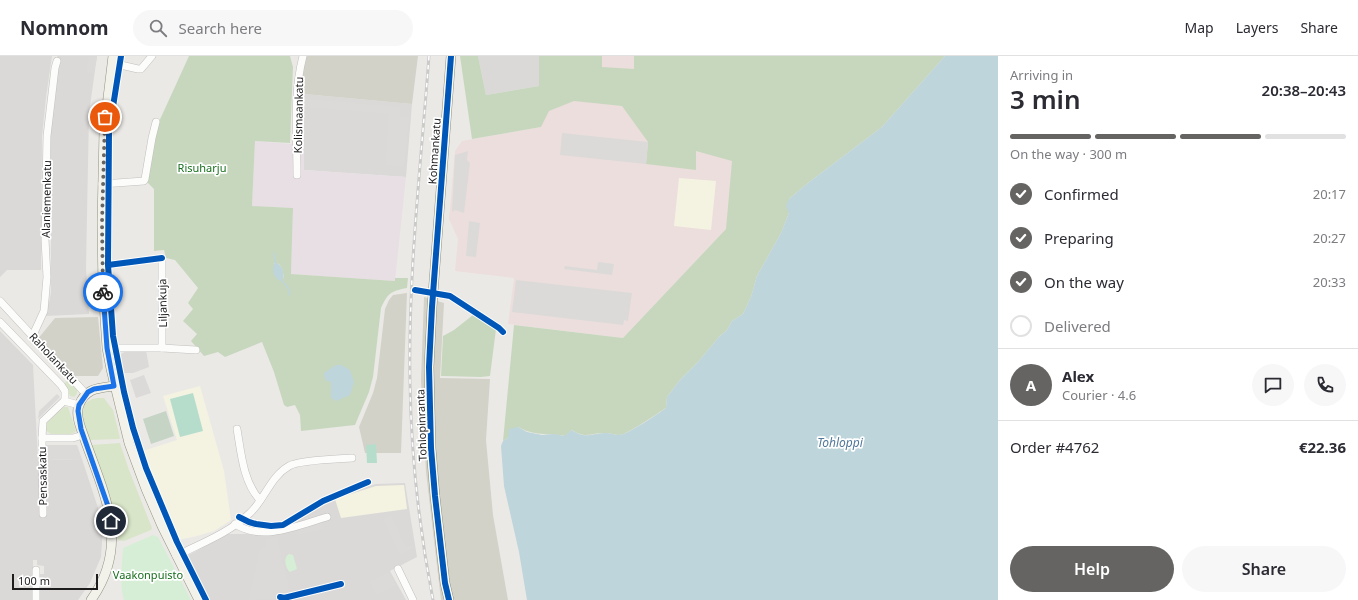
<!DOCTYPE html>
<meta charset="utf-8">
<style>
body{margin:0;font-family:"Noto Sans",sans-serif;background:#f7f7f7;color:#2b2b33;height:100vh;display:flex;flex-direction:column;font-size:15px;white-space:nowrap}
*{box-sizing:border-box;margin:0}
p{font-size:13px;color:#7c7c81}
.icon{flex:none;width:22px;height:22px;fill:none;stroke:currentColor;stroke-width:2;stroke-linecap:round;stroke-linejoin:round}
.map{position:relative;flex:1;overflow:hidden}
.drawer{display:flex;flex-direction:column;background:#fff;width:360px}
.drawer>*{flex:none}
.scale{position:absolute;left:12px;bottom:10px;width:86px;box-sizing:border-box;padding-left:4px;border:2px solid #1d1d1d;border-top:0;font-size:11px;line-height:14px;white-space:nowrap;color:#1d1d1d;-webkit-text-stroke:3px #fff;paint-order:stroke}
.pin{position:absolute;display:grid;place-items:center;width:34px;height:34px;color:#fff;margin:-17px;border:2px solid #fff;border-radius:50%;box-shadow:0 1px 4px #0007}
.courier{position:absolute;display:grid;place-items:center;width:40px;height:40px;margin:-20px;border:3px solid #1a73e8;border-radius:50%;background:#fff;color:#222;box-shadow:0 1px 5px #0007}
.summary em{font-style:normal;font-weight:600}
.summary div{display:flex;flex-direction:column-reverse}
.summary{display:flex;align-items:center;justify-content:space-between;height:68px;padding:0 12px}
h1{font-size:26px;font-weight:600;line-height:30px}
.bar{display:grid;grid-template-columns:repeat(4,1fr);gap:6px 4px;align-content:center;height:48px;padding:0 12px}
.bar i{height:5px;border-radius:3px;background:#e1e1e2}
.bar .current{background:#656463}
.bar p{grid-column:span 4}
.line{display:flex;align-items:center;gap:10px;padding:0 12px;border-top:1px solid #e1e1e2}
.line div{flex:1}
.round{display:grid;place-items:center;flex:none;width:42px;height:42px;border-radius:21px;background:#f7f7f7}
ol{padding:0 12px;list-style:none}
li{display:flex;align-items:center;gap:12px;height:44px}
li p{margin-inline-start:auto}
li .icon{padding:4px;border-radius:50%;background:#656463;color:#fff;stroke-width:4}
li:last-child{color:#7c7c81}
li i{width:22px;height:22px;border:2px solid #e1e1e2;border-radius:50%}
.primary-button{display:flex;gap:8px;margin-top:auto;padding:8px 12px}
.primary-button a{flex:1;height:46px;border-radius:24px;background:#656463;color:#fff;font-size:16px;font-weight:600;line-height:46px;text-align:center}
.primary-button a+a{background:#f7f7f7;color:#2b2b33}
header{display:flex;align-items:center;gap:24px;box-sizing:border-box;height:56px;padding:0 20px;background:#fff;border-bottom:1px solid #e1e1e2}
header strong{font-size:19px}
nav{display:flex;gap:22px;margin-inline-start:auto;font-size:14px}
.search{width:280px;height:36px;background:#f7f7f7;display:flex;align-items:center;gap:10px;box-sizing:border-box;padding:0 14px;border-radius:22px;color:#7c7c81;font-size:15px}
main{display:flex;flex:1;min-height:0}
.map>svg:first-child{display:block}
.residential{fill:#dad9d7}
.commercial{fill:#ecdedc}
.industrial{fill:#e8dfe4}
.education{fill:#f4f3e2}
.construction{fill:#d3d2c8}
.grass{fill:#d8e5c8}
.forest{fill:#c7d7be;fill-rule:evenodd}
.cemetery{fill:#c6d4c6}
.park{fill:#d6eed6}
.pitch{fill:#b6ddcc}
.parking{fill:#dbdad9}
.water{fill:#bdd5db}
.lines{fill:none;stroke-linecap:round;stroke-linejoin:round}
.stream{stroke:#bdd5db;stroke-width:1.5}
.street-casing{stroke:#c1c0be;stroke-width:8}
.secondary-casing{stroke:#919280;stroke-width:10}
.street{stroke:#fcfcfb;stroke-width:7}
.secondary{stroke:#f2f2eb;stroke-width:9}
.rail-casing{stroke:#cacac9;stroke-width:3}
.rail{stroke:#fff;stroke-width:1.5;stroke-dasharray:4.5;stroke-linecap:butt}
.cycleway-casing{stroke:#fff;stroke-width:8}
.cycleway{stroke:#0057b8;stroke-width:6}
.done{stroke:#656463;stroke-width:4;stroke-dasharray:0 7.2}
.route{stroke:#1a73e8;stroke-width:5}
.labels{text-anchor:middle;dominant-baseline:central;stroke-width:3.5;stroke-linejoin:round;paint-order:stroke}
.street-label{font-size:11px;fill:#1d1d1d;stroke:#fff}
.park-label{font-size:11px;fill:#176e1d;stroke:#fff}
.water-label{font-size:12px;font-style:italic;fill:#51779a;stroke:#fff}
</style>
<header>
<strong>Nomnom</strong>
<div class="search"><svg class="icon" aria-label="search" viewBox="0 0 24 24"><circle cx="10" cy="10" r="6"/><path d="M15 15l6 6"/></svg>Search here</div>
<nav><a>Map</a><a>Layers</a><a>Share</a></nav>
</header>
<main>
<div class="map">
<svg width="998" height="544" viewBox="0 0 998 544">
<rect width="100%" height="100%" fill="#ebe9e6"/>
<g class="residential">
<path d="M0,0H52L46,41L42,80L41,214H7L0,221Z"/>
<path d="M57,0H97L89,57L86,212L89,258L46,260L51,237V74L58,16Z"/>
<path d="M478,0H539V30L486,39Z"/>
<path d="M304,38L412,48L406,121L304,114Z"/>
<path d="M0,275L33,309L38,404L82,403L100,458L103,472L101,501L90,527L78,544H38V518H44V510L37,509V504H33V544H0Z"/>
<path d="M405,427L417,501L390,515L406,544H210L187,500L228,478H253L283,470L320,447L349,435L376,428Z"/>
</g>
<path class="commercial" d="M566,0H680L762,62L726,173L623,282L508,268L514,222L455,215L458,183L449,163L455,95L462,85L541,71Z"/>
<path class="industrial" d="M255,85L304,89V114L406,121L395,225L291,218L293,152L252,150Z"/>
<g class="education">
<path d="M679,122L716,125L711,174L674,170Z"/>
<path d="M200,330L224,415L231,464L214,475L197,480L178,484L156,432L143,395L177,384L163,340Z"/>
<path d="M404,429L407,453L341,462L335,443L376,430Z"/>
</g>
<g class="construction">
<path d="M302,0H418L412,48L304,38Z"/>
<path d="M407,237L401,397H365L359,371L373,337L377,322L385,253L389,244L393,239Z"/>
<path d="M424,241L444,247L440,322L490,323L486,384L493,459L508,544H441L426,416L421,324Z"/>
<path d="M98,261L103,312L98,320H70L37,284L55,262Z"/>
</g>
<g class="grass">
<path d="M69,323L77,332V338L74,341L70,340L67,332L64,328Z"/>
<path d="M97,342H104L113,354L120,382L119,383L89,384C84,368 73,347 97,342Z"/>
<path d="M64,351H68L76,375C70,381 51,382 46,374L47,367Z"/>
<path d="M120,387L129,414L152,472L151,474L124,485L118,484L116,463L114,455L91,389Z"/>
</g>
<g class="forest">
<path d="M189,0H290L293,11L290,87L255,85L252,150L293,152L291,218L395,225V222H408L407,232C391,235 388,237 381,252L373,321L369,336L355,369L301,375L300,359L295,349L287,351L284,349L274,316L262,286L225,301L218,296L204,300L191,285L197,278L183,265L193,253L188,247L198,232L175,204L166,202L164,194L154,195V133L147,126L157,70ZM274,207L279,208C283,213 284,218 283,223L274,217Z"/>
<path d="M460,0H478L486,39L539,30V0H602V11L634,13V0H945L882,71L808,127L789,143V157L781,177L757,220L751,241L743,258L732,265L727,274L719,281L698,306L680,324L667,341L666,352C658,357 628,378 620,379C615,379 610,377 605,377C590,377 586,383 572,374L565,380C547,377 534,380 518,371L508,382L503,385L514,269L623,282L726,173L732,105L696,95V114L646,108L648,86L622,50L574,45L549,55L541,71L472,83Z"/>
<path d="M473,259L496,273L490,320L481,321L441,320L443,280L454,274Z"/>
</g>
<path class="cemetery" d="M166,355L174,380L151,388L143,363Z"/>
<g class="park">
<path d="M153,479L158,481L191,544H124C119,527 122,510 123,492Z"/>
<path d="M289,498L293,499L297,513L290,516C285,512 283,501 289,498Z"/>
</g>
<g class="pitch">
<path d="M193,337L203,375L180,381L170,343Z"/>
<path d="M376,388L377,407H367L366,389Z"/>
</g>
<g class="parking">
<path d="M89,0L97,1L94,17L86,16Z"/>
<path d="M306,43L400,51V60L409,61L404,111L386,109L389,58L305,51Z"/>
<path d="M562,77L648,86L646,108L560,99Z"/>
<path d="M468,95L467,104L470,107L464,157L455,154L452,156L455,99Z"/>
<path d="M469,165L480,167L476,201L466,200Z"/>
<path d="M598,206L614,208L612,219L564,213L565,210L597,214Z"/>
<path d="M516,224L632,237L628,265L624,264L623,269L512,256Z"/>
<path d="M128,294H146L149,311L133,317H123L121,298Z"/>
<path d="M144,319L151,337L136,342L130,324Z"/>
<path d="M57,338L60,341L38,363L39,355Z"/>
<path d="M45,389H77L82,403L46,404Z"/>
<path d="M319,456L323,473L296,479L295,474L306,470L303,462Z"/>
<path d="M391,459L406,491L412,489L413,492L400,499L383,463Z"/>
<path d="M277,481L290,536L283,537L273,543L249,544L260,493L266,490L265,484Z"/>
<path d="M389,516L396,529L376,539L370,526Z"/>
</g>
<g class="water">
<path d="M945,0H998V544H527L519,496L504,430L501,390L503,385L508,382L509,373L518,371L527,376L542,379L554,378L564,380L572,374C585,383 590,378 605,377C610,377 615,379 620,379C628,378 658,358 666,352L667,341L680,324L698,306L719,281L727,274L732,265L743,258L751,241L757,220L781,177L789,157L786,150L789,143L808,127L882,71Z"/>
<path d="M275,206C283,209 285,218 282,225C273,223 271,213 275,206Z"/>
<path d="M336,309H341L350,314L354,326L350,339L336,345L331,342V326L325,324L324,317Z"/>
</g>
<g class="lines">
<g class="stream">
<path d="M274,197L275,206"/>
<path d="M282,225L288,232L290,239"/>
</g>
<defs>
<g id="street">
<path d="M112,7L138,13H141L152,0"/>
<path d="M297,119C297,79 293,38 303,0"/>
<path d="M102,128L144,125L145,123L152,82L156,66"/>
<path d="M162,202V292"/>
<path d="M0,245L86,338"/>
<path d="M0,266L61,329L65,335V345"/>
<path d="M33,279L44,255L47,221L45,183L47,80L55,12L57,5"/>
<path d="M107,292H162L196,294"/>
<path d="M79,349L64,345L43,365L42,382H73L83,379"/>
<path d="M237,373C241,396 243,426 260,444"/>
<path d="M42,382L43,458"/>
<path d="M235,468C263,486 299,469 327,461"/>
<path d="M176,500C202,487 229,477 250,457C265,443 270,421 289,410C299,404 338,403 352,402"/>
<path d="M398,513L413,544"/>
<path d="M36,544V514"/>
</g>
<g id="secondary">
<path d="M113,0L104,75L102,167L103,232L107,292L111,313L129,387L146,433L162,470L199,544"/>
<path d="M91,544C131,488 104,438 84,381C81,372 75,359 79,349C86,332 98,332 114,330"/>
<path d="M449,544L445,527L435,440L431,392L429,311L432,251L451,0"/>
</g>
</defs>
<use href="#street" class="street-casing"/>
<use href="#secondary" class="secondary-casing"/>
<use href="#street" class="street"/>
<use href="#secondary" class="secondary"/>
<defs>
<path id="rail" d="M429,0C421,108 408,217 410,325C411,399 419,472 433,544"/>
</defs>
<use href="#rail" class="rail-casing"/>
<use href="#rail" class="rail"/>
<defs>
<g id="cycleway">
<path d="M121,0L109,76L108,209L113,280L124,336L133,372L146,412L177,486L206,544"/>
<path d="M108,209L162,202"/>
<path d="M415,234L450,240L499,272L503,276"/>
<path d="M239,461L249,466L256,468L271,470L283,469L323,445L368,426"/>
<path d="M280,541L284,542L341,528"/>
<path d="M449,544L445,527L435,440L431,392L429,311L432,251L451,0"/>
</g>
</defs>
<use href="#cycleway" class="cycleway-casing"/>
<use href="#cycleway" class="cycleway"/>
</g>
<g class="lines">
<path class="done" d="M103,236L102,167L105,61"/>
<path class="route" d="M103,236L107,292L114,330L94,333L88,336L79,349L78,355L81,373L109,453L111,465"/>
</g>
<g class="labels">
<g class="street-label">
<text transform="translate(298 59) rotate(-89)">Kolismaankatu</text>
<text transform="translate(434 95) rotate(-86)">Kohmankatu</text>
<text transform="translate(46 143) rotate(-89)">Alaniemenkatu</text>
<text transform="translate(162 247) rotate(-91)">Liljankuja</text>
<text transform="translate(54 302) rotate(47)">Raholankatu</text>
<text transform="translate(421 369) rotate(-92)">Tohlopinranta</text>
<text transform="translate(42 420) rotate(-91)">Pensaskatu</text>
</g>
<g class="park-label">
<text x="202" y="111">Risuharju</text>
<text x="148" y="518">Vaakonpuisto</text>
</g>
<g class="water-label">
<text x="840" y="386">Tohloppi</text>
</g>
</g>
</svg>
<div class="scale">100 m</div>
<div class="pin" style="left:105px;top:61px;background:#ea580c"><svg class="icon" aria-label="bag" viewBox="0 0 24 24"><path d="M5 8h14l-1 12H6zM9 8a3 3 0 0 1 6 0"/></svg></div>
<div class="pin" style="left:111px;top:465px;background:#1f2937"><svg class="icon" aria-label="home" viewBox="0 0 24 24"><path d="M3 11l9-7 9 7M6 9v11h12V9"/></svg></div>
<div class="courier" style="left:103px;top:236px"><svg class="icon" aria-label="bike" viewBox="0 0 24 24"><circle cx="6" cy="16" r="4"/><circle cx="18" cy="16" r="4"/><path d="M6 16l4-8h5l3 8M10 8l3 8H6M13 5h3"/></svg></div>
</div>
<section class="drawer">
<div class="summary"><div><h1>3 min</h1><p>Arriving in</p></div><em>20:38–20:43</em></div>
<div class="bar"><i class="current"></i><i class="current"></i><i class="current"></i><i></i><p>On the way · 300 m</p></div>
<ol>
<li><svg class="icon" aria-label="check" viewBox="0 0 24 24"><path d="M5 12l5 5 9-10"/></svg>Confirmed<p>20:17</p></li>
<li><svg class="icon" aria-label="check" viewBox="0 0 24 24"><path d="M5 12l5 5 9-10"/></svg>Preparing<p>20:27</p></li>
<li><svg class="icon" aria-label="check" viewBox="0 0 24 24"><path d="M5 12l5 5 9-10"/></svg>On the way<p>20:33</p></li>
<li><i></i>Delivered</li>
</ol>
<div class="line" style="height:72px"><b class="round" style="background:#656463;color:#fff">A</b><div><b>Alex</b><p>Courier · 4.6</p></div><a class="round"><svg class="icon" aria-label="chat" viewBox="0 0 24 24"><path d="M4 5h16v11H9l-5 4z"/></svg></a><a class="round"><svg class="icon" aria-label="phone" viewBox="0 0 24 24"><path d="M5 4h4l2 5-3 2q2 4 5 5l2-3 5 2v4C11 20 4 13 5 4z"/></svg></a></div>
<div class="line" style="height:52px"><div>Order #4762</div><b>€22.36</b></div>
<div class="primary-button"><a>Help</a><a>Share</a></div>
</section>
</main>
